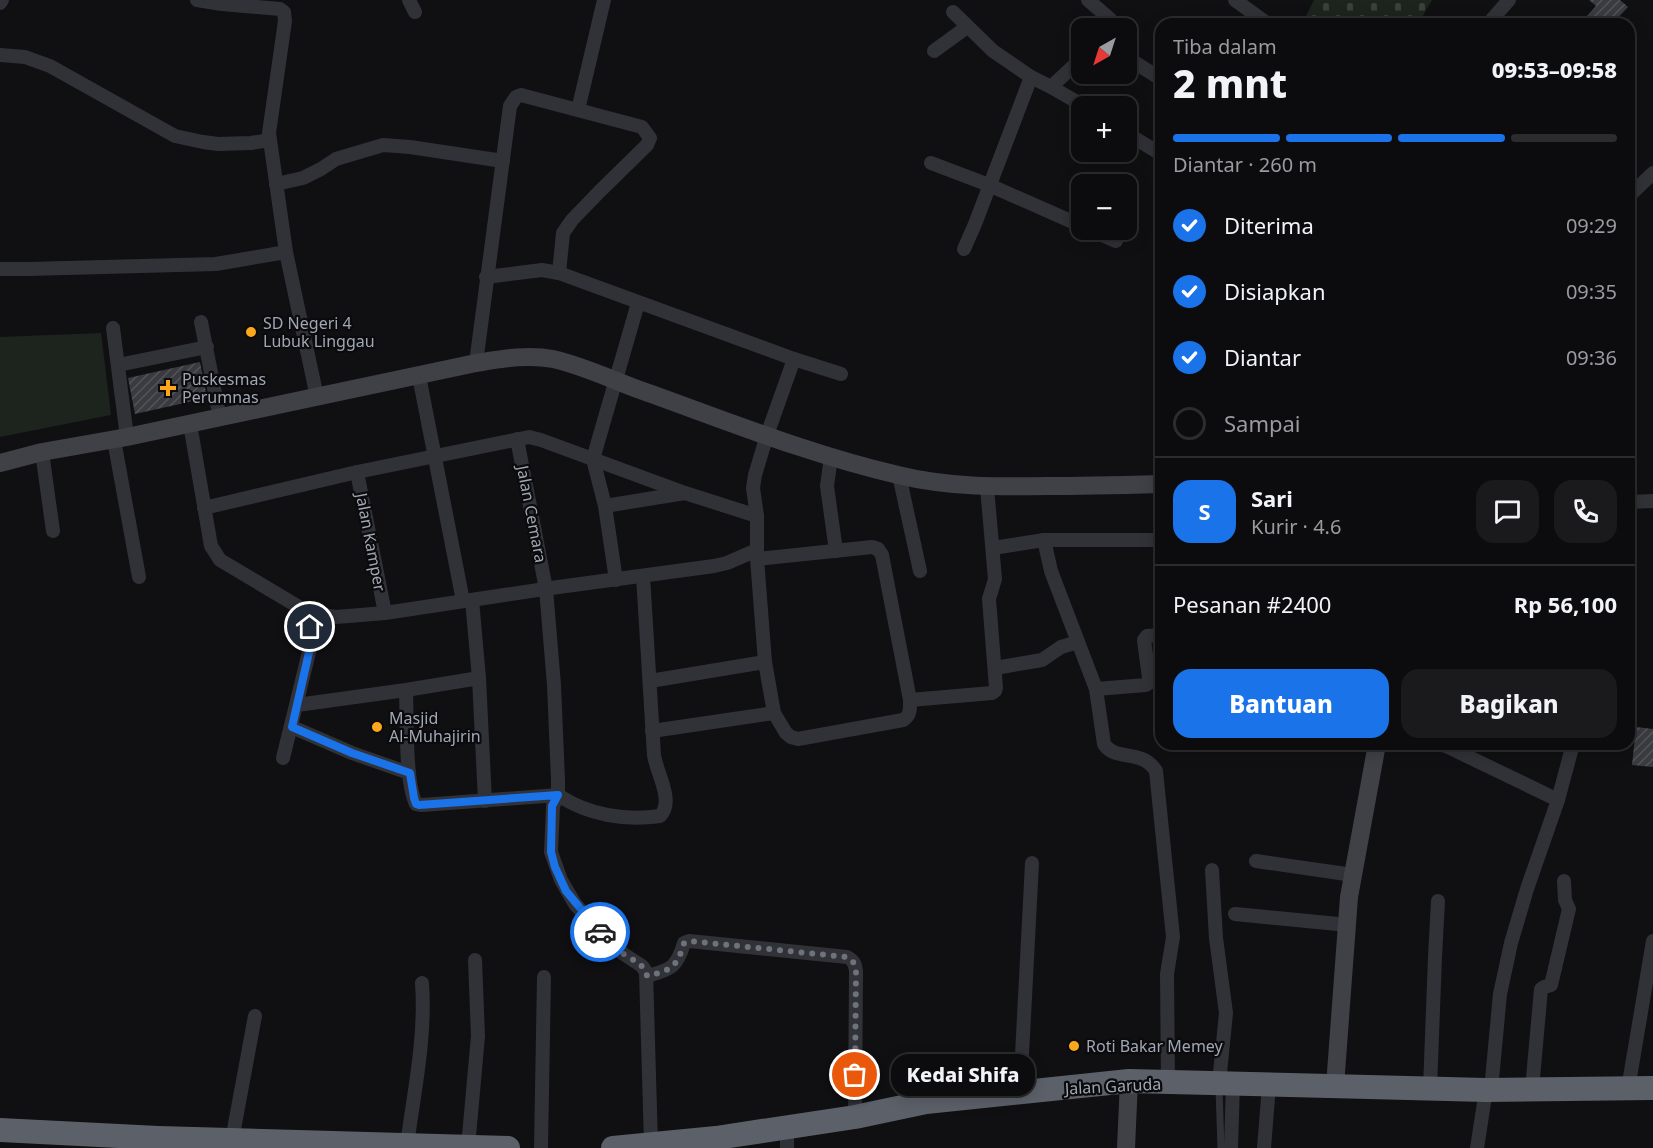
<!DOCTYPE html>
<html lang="id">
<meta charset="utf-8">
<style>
body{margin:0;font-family:"Noto Sans",sans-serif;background:#1a1a1c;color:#f1f3f6;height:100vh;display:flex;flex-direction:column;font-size:22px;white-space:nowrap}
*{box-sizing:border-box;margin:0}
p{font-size:20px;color:#9a9b9e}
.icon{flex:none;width:33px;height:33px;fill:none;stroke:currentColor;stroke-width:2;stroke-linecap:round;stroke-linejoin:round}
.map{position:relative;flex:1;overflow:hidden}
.drawer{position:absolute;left:1155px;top:18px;width:480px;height:732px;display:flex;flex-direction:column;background:#0c0c0e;border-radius:18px;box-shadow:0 3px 15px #0003,0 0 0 2px #2c2c2e}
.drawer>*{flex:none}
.needle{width:39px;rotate:219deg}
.tools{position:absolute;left:1071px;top:18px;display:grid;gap:12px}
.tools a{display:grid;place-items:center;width:66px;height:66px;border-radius:12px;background:#0c0c0e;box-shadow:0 3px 15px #0003,0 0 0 2px #2c2c2e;font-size:30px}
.pin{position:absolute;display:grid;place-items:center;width:51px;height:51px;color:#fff;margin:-26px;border:3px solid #fff;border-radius:50%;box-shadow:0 2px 6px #0007}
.courier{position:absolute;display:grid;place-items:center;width:60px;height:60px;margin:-30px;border:4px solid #1a73e8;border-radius:50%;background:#fff;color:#222;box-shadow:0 2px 8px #0007}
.bubble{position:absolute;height:42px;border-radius:18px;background:#0c0c0e;box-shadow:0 3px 15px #0003,0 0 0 2px #2c2c2e;font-size:20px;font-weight:800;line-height:42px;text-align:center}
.overview em{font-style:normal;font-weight:800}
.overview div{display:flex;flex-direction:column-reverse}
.overview{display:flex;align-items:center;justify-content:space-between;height:102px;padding:0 18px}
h1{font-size:39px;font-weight:800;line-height:45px}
.bar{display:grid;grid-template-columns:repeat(4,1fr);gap:9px 6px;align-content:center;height:72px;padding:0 18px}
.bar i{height:8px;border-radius:4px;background:#2c2c2e}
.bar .on{background:#1a73e8}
.bar p{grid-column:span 4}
.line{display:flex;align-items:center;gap:15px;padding:0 18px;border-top:2px solid #2c2c2e}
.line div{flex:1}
.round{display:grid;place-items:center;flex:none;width:63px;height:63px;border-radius:18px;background:#1a1a1c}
ol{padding:0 18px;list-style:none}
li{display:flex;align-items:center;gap:18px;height:66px}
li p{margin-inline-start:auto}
li .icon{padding:6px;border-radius:50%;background:#1a73e8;color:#fff;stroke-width:4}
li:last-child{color:#9a9b9e}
li i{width:33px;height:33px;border:3px solid #2c2c2e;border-radius:50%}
.cta{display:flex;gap:12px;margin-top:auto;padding:12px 18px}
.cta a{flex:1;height:69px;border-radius:18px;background:#1a73e8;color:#fff;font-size:24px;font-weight:800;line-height:69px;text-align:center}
.cta a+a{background:#1a1a1c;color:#f1f3f6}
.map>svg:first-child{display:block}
.cemetery{fill:url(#cemetery-stones)}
.pitch{fill:#1c241d}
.building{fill:url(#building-hatch)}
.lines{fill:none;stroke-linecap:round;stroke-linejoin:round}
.lane{stroke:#313237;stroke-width:7}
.street{stroke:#313237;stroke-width:14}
.secondary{stroke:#3f4147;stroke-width:18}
.highway{stroke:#5c6068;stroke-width:24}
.done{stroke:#6e727b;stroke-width:6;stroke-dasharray:0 10.8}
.route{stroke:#1a73e8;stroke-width:8}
.poi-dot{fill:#ffa71b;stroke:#0b0b0d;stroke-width:2}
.labels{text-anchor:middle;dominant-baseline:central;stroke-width:4.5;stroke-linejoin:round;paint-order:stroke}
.poi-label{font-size:16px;fill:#a0a7b4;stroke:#0b0b0d;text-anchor:start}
.street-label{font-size:16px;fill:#a0a7b4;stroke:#0b0b0d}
</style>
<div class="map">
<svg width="1653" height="1148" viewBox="0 0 1653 1148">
<defs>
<pattern id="cemetery-stones" width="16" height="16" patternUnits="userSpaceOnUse" patternTransform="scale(1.5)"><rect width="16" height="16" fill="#1c241d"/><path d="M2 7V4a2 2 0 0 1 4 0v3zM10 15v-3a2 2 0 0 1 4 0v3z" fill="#3a413b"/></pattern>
<pattern id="building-hatch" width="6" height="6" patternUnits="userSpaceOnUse" patternTransform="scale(1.5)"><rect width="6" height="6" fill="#3a3b40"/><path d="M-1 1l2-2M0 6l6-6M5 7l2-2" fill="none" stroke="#535459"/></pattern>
</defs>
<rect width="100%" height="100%" fill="#101012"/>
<path class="cemetery" d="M1314,0H1432L1418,24H1302Z"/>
<path class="pitch" d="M101,333L111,415L0,437V337Z"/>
<g class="building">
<path d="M1589,0H1620L1628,7L1612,24H1580L1596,6Z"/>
<path d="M200,362L207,398L135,414L128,378Z"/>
<path d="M1636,727L1653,729V767L1632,765Z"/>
</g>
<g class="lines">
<path class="lane" d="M1219,1089L1221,1148"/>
<g class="street">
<path d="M197,0L222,4L280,9L284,12L285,21L269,133L286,252L317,397"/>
<path d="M409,0L415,12"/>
<path d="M1088,0L1110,19L1109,28"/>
<path d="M1235,0L1268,24"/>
<path d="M0,3L2,0"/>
<path d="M953,12L993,51L1031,77L1051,87L1084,106"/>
<path d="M1488,24L1509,0"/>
<path d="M934,51L967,27"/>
<path d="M0,55L25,57L50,66L175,136L203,142L218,144L251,143L270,140"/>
<path d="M1126,57L1161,79"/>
<path d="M1051,87L1082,58"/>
<path d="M578,110L604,0"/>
<path d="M1126,133L1161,154"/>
<path d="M931,163L989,185L1082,226"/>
<path d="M276,184L303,178L321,169L336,159L383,145L410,147L503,161"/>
<path d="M1629,196L1653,173"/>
<path d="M1091,230L1116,241"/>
<path d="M964,249L975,224L1031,77"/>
<path d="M0,269H29L216,264L286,252"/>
<path d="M486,277L542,270L559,273L794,359L841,374"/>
<path d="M201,322L220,418"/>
<path d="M113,328L127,437"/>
<path d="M476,363L510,106L516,97L521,95L642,127L650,138L647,145L600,191L572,220L563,233L559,273"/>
<path d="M118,365L207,347"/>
<path d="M419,376L463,601"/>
<path d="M190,424L211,546L220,560L309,613L336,617L385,613L551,588L714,566L727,563L757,550V516L753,488L755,475L767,435L794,359"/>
<path d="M517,439L546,589L554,685L558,780V795L553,806L551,852L561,880L575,904L608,941L622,953L642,966L646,972L651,1144"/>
<path d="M114,440L139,577"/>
<path d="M42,452L53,531"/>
<path d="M831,457L827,486L836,551"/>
<path d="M357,472L385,613"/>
<path d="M899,475L920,571"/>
<path d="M1629,502L1653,501"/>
<path d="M605,506L685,493L757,516"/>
<path d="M204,508L357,472L529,437L541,440L685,493"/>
<path d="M1044,540L1051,571L1096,689L1104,744C1115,762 1142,748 1156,771L1173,937L1167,974L1168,1082"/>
<path d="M993,548L1044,540H1161"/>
<path d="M757,550V559L765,662L774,713L786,733L791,737L798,739L903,720C911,715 910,709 910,700L882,555L878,549L872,547L757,559"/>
<path d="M616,580L605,506L593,459L638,303"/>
<path d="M472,600L479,678L485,801"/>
<path d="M995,668L1042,660L1061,647L1078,642"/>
<path d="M650,681L765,662"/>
<path d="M1096,689L1146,685L1149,683V678L1144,640L1147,636L1161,635"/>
<path d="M406,690C407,718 405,782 416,804L422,805L558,795C588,815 625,821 660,816C675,801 656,772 654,755L643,576"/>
<path d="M910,700L992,693L995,691L996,688L989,599L995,579L987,487"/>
<path d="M297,705L406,690L479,678"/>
<path d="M292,727L352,753L409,773"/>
<path d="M652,731L774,713"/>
<path d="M1439,744L1446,746L1558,800"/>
<path d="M283,758L310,648L309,613"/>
<path d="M1256,861L1353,875"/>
<path d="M1212,870L1216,938L1226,1013L1219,1083"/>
<path d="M1235,914L1348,925"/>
<path d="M647,976C671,970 677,967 684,943L689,941L847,957C853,960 855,963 856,971L855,1117"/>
<path d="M1430,1088L1435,957L1438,901"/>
<path d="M1532,1089L1541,989L1544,987L1551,985L1569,909L1565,900L1564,881"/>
<path d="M1628,1089L1653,941"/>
<path d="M1491,1090L1500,994L1511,943L1527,889L1558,800L1573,744"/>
<path d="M1020,1093L1032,863"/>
<path d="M232,1140L255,1016"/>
<path d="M407,1145C414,1092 426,1037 422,983"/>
<path d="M468,1147L478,1036L475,960"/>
<path d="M541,1148L544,977"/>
<path d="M787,1148V1126"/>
<path d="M1231,1148L1233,1084"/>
<path d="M1264,1148L1269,1085"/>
<path d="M1477,1148L1486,1090"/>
</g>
<g class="secondary">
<path d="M0,463L42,452L127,437L476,363C501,359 527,354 553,359C581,365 615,381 643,391C727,421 811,455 898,475C947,487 997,487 1047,486C1085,486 1123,485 1161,484"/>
<path d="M1335,1086L1349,897L1377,744"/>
<path d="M1126,1148L1129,1081"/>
</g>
<g class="highway">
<path d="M0,1130L158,1138L508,1148"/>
<path d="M613,1148L716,1138L855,1117L926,1102L1129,1081L1486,1090L1653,1088"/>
</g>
</g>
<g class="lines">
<path class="done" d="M600,932C607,940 614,947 622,953C632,960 644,963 647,976C672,970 677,967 684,943L689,941L847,957C853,960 855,964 856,971L855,1075"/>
<path class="route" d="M310,627V648L292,727L352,753L410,773L414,798L416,804L419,805L558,795L552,806L551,852L555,867L566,891L600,932"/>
</g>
<g class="poi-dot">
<circle cx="251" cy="332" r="6"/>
<path d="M165 379h6v6h6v6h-6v6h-6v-6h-6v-6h6z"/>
<circle cx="377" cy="727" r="6"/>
<circle cx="1074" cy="1046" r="6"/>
</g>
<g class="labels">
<g class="poi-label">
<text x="263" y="323">SD Negeri 4<tspan x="263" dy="18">Lubuk Linggau</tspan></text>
<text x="182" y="379">Puskesmas<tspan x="182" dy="18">Perumnas</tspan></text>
<text x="389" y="718">Masjid<tspan x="389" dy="18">Al-Muhajirin</tspan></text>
<text x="1086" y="1046">Roti Bakar Memey</text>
</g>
<g class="street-label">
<text transform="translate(532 514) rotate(79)">Jalan Cemara</text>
<text transform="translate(371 542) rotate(79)">Jalan Kamper</text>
<text transform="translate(1113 1086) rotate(-3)">Jalan Garuda</text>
</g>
</g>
</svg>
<div class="tools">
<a><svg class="needle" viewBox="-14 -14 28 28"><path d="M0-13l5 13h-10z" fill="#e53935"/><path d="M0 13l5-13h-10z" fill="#9a9b9e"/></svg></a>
<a>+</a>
<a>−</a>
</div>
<div class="pin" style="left:855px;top:1075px;background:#ea580c"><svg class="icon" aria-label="bag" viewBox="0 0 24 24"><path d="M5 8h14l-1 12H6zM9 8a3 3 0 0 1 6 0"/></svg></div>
<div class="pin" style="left:310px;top:627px;background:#1f2937"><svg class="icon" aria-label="home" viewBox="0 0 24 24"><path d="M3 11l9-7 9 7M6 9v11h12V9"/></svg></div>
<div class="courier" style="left:600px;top:932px"><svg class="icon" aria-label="car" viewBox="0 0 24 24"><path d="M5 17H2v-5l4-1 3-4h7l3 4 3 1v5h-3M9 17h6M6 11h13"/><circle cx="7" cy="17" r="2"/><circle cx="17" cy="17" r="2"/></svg></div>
<div class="bubble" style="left:891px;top:1054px;width:144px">Kedai Shifa</div>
<section class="drawer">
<div class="overview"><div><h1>2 mnt</h1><p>Tiba dalam</p></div><em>09:53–09:58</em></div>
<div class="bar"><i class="on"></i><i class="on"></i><i class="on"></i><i></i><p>Diantar · 260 m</p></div>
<ol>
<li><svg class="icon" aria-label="check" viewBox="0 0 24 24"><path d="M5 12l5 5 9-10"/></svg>Diterima<p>09:29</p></li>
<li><svg class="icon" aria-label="check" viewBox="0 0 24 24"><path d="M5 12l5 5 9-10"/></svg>Disiapkan<p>09:35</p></li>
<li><svg class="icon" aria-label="check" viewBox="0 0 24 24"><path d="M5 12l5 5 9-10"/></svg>Diantar<p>09:36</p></li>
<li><i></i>Sampai</li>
</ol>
<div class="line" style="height:108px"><b class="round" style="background:#1a73e8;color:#fff">S</b><div><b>Sari</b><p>Kurir · 4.6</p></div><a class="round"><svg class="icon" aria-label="chat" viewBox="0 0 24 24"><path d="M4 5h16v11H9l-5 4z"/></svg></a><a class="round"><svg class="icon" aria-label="phone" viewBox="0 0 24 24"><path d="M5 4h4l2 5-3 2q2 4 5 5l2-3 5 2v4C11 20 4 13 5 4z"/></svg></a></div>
<div class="line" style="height:78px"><div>Pesanan #2400</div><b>Rp 56,100</b></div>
<div class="cta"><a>Bantuan</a><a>Bagikan</a></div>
</section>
</div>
